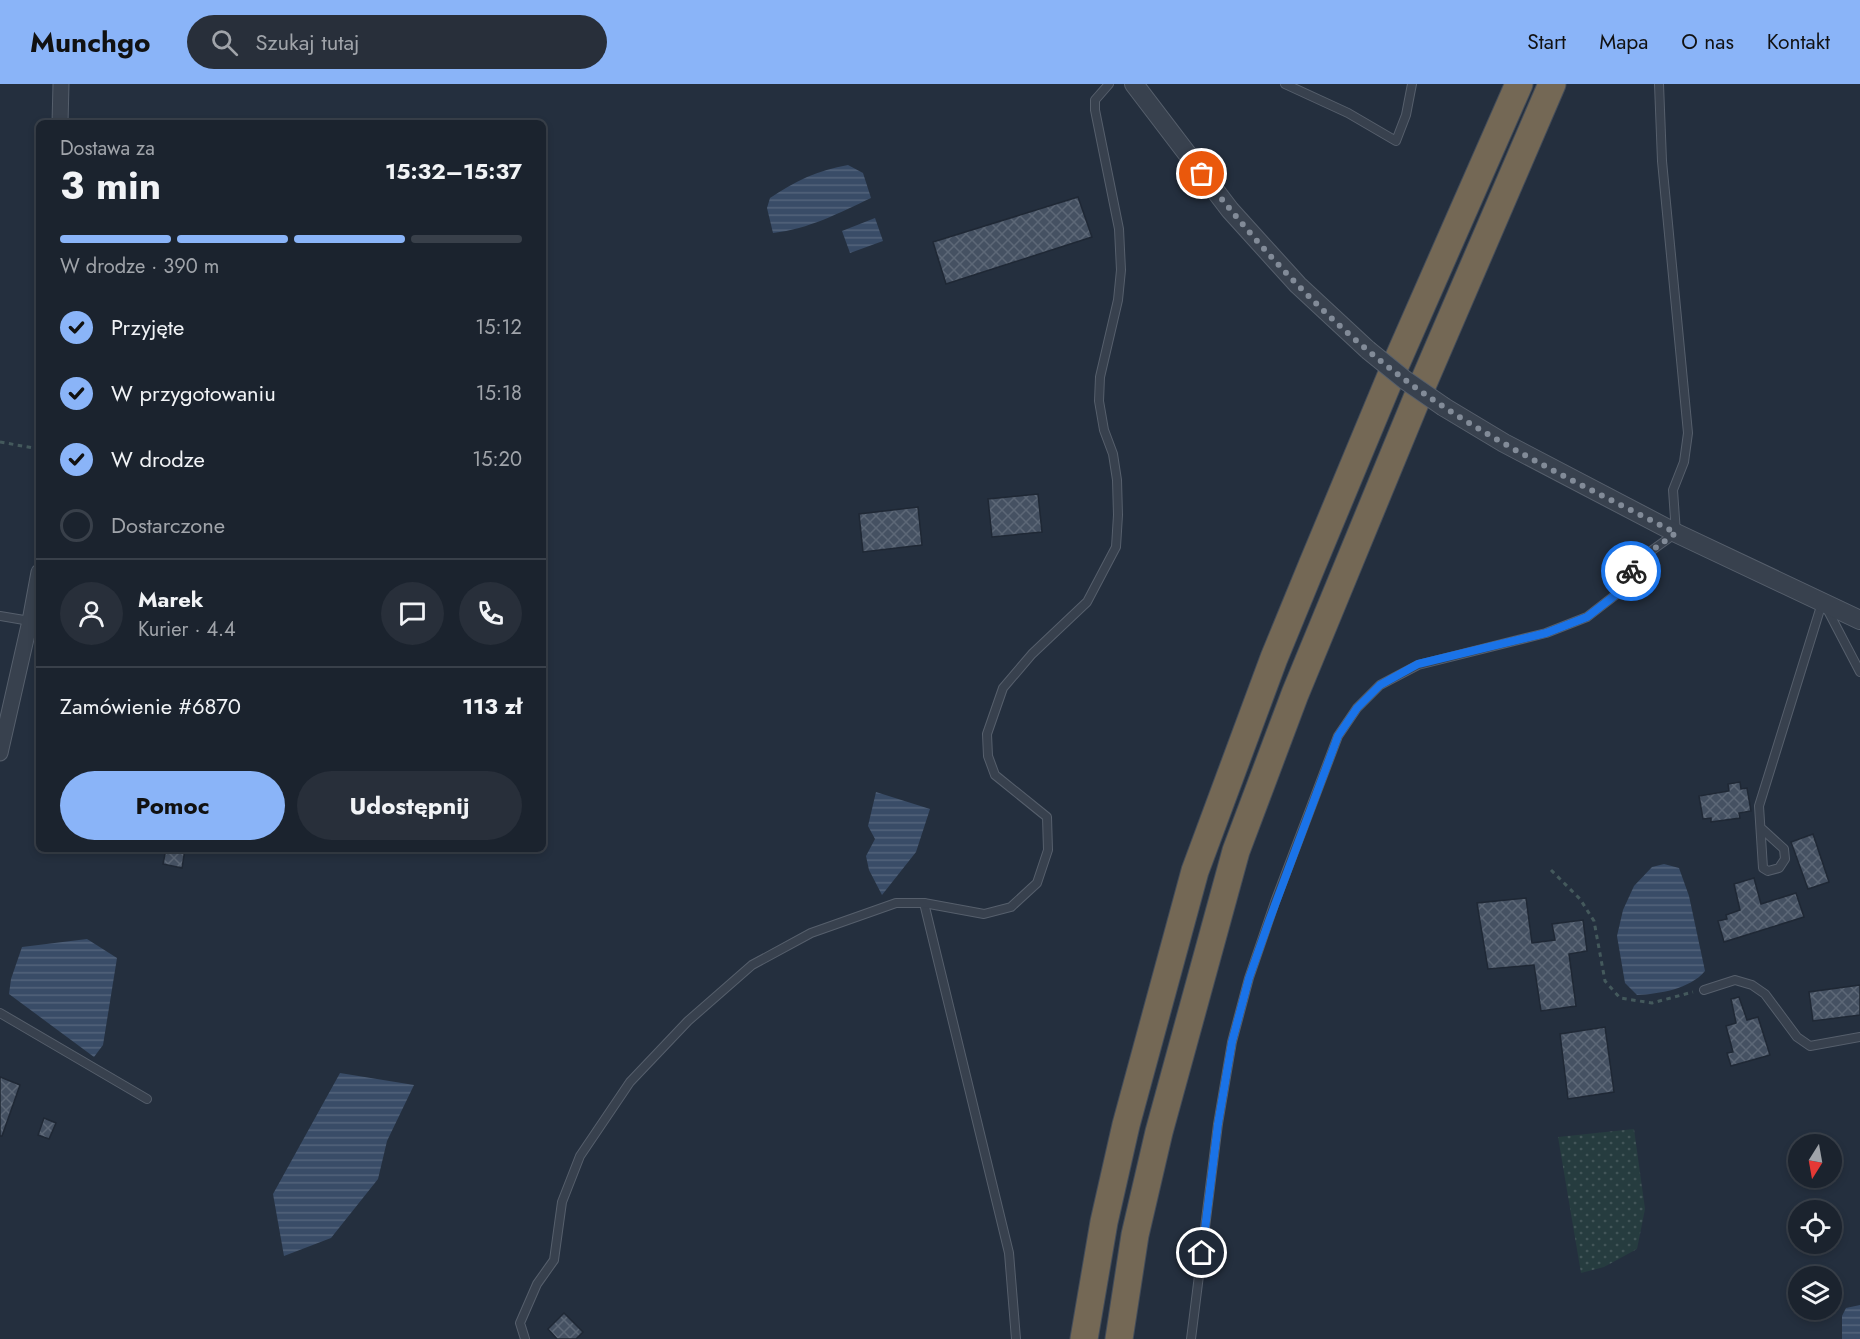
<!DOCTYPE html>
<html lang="pl">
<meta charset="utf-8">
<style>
body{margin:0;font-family:Jost,sans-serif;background:#282f3a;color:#f1f3f6;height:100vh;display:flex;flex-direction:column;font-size:22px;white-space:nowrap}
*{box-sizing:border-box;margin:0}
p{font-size:20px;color:#a0a4aa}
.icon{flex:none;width:33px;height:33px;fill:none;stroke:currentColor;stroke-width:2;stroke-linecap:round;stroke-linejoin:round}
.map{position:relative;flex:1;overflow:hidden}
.side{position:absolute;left:36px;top:36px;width:510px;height:732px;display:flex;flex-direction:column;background:#1b232e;border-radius:9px;box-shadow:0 3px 9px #0003,0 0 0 2px #39404a}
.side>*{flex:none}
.needle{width:39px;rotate:191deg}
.controls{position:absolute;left:1788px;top:1050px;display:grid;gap:12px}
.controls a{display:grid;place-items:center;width:54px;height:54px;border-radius:50%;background:#1b232e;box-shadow:0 3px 9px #0003,0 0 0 2px #39404a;font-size:30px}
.pin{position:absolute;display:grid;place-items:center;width:51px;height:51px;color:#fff;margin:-26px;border:3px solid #fff;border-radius:50%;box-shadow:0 2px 6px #0007}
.courier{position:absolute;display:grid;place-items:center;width:60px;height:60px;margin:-30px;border:4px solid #1a73e8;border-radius:50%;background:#fff;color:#222;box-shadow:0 2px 8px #0007}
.headline em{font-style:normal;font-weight:700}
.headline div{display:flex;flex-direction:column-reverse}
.headline{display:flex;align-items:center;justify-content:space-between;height:102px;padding:0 24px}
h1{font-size:39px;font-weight:700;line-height:45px}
.bar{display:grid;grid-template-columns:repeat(4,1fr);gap:9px 6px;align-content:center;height:72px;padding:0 24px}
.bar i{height:8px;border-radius:4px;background:#39404a}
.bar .selected{background:#8ab4f8}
.bar p{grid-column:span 4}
.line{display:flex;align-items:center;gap:15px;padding:0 24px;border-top:2px solid #39404a}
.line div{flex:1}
.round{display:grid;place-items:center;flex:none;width:63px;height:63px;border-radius:32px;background:#282f3a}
ol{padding:0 24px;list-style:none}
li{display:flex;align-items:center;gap:18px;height:66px}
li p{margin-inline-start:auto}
li .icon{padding:6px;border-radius:50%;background:#8ab4f8;color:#111;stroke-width:4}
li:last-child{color:#a0a4aa}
li i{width:33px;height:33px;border:3px solid #39404a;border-radius:50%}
.primary-button{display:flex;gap:12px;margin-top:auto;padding:12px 24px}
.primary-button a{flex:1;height:69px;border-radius:36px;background:#8ab4f8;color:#111;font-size:24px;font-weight:700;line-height:69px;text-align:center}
.primary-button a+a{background:#282f3a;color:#f1f3f6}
header{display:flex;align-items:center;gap:36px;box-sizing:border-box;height:84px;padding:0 30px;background:#8ab4f8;color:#111}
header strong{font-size:28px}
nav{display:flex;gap:33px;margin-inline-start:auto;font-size:21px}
.search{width:420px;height:54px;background:#282f3a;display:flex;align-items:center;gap:15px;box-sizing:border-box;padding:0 21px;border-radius:33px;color:#a0a4aa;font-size:22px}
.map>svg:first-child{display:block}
.grass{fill:url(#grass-dots)}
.water{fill:url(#water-rules)}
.building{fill:url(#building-cross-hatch);stroke:#1f2835;stroke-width:1.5}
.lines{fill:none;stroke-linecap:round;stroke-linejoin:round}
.service-casing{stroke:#565f6c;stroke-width:10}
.minor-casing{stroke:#565f6c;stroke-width:17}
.tertiary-casing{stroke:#565f6c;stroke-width:20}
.motorway-casing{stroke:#434c59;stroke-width:29}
.path{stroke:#44595c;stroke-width:3;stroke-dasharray:4.5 4.5;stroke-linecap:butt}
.service{stroke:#38414e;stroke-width:8}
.minor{stroke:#38414e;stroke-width:15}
.tertiary{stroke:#38414e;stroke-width:18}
.motorway{stroke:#746855;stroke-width:27}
.tertiary-bridge-casing{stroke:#565f6c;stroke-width:20;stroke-linecap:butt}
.tertiary-bridge{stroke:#38414e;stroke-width:18}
.done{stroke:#828b98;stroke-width:6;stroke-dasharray:0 10.8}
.route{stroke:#1a73e8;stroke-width:8}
</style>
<header>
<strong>Munchgo</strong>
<div class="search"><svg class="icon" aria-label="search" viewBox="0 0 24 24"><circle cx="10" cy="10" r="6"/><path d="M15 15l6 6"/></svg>Szukaj tutaj</div>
<nav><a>Start</a><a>Mapa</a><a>O nas</a><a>Kontakt</a></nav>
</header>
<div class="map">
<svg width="1860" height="1255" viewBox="0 0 1860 1255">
<defs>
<pattern id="grass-dots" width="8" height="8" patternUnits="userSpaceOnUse" patternTransform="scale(1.5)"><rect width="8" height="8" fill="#263c3f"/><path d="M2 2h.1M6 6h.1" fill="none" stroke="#435659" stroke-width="1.8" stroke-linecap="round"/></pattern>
<pattern id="water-rules" width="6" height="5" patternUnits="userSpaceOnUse" patternTransform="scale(1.5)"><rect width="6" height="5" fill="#394c67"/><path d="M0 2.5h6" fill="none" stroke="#53647b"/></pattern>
<pattern id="building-cross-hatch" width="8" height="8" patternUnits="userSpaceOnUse" patternTransform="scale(1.5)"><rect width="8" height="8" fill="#455162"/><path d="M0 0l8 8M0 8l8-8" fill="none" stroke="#5d6877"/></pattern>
</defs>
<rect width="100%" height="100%" fill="#242f3e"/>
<path class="grass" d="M1634,1045L1645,1125L1637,1165L1604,1183L1581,1189L1558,1053Z"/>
<g class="water">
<path d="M848,81L863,89L871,114C839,129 809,145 773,149L767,124L770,114C795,97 818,86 848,81Z"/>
<path d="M875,134L883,157L850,169L842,147Z"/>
<path d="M876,708L930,725L916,768L882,811L869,786L866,772L875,755L868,742Z"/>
<path d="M1664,780L1679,784L1689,812L1705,887C1690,905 1659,910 1637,911L1625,899L1617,852L1623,826L1634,802L1652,783Z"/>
<path d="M87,855L117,874L103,961L94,973L9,910L11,895L22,863Z"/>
<path d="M340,989L414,1001L387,1057L378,1095L331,1154L284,1172L273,1110Z"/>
<path d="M1860,1221V1255H1842V1232L1846,1224Z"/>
</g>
<g class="building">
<path d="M1078,113L1092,153L946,200L933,158Z"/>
<path d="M1038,410L1042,448L992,453L988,415Z"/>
<path d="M918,423L922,461L863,468L859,430Z"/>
<path d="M1740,698L1741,705L1747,704L1751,727L1739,729L1740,734L1711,738V734L1703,735L1699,712L1729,707L1728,700Z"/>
<path d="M1813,750L1829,798L1808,805L1791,758Z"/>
<path d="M166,765H185L182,784L163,780Z"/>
<path d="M1754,794L1761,820L1796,809L1804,833L1724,858L1718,837L1727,835L1726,831L1740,826L1734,800Z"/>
<path d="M1526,814L1532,859L1555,856L1552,840L1583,836L1587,867L1569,870L1576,922L1541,927L1534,881L1488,885L1477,819Z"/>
<path d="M1860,901V931L1813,937L1809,908Z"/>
<path d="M1739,913L1747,936L1758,933L1770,971L1731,982L1727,969L1733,968L1726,942L1736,939L1731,915Z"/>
<path d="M1605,943L1614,1008L1568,1015L1560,950Z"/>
<path d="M0,993L20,1001L2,1052H0Z"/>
<path d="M44,1034L56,1039L49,1055L38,1051Z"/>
<path d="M564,1229L583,1248L576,1255H557L548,1245Z"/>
</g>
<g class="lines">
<defs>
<g id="service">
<path d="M1285,0L1348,29L1396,57L1406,31L1412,0"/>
<path d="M1826,523L1860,588"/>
<path d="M0,532L30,537"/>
<path d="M1761,744L1784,765L1785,775L1779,784L1768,787L1763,784L1759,722L1822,519"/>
<path d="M924,819L1009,1169L1016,1255"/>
<path d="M1704,906L1735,896L1752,901L1765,910L1797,953L1810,962L1860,953"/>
<path d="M0,929L147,1015"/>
<path d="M525,1255L520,1239L537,1200L554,1176L562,1118L580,1072L630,998L688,937L752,881L811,849L896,819H924L984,830L1011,823L1037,799L1048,766L1047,733L995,691L988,672L987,650L1003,604L1032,570L1087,518L1116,463L1118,431L1117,396L1113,370L1104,346L1099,317L1100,293L1118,216L1121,186L1119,145L1095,26V16L1109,0"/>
<path d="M1191,1255L1218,1040L1232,958L1249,894L1275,818L1338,652L1357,624L1380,601L1418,581L1546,549L1587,533L1618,509L1637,477L1676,449L1673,406L1684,378L1688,349L1662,77L1659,0"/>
</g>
<g id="minor">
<path d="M60,39L61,0"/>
<path d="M0,669L30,537L39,488"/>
</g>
<g id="tertiary">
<path d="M1134,0L1230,126L1298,201L1368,266"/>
<path d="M1444,323L1504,359L1676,449L1860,536"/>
</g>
<g id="motorway">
<path d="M1084,1255L1104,1138L1126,1041L1195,787L1274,574L1313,479L1395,282L1519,0"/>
<path d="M1119,1255L1135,1151L1159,1048L1236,767L1295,610L1342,496L1422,302L1552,0"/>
</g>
</defs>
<use href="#service" class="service-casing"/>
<use href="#minor" class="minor-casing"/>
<use href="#tertiary" class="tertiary-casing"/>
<use href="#motorway" class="motorway-casing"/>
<g class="path">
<path d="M0,358L39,365"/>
<path d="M1551,786L1580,815L1594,837L1605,897L1620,914L1652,919L1693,908"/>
</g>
<use href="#service" class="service"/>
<use href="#minor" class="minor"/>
<use href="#tertiary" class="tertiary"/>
<use href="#motorway" class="motorway"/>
<defs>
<path id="tertiary-bridge" d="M1368,266L1405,296L1444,323"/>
</defs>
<use href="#tertiary-bridge" class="tertiary-bridge-casing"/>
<use href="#tertiary-bridge" class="tertiary-bridge"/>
</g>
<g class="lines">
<path class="done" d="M1202,90C1270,178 1350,262 1444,323C1517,371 1598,409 1676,449L1637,477L1631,487"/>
<path class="route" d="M1202,1169L1218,1040L1232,958L1249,894L1269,837L1338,652L1357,624L1380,601L1418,580L1546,549L1587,533L1618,509L1631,487"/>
</g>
</svg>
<div class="controls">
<a><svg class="needle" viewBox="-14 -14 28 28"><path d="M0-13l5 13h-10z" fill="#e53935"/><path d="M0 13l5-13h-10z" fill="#a0a4aa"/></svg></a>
<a><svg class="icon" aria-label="locate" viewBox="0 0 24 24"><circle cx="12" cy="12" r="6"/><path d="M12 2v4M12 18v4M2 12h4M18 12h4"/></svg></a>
<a><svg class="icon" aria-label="layers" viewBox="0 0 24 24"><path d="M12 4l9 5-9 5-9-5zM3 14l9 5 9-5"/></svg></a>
</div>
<div class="pin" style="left:1202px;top:90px;background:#ea580c"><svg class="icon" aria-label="bag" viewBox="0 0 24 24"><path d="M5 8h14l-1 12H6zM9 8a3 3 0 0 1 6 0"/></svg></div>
<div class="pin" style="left:1202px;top:1169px;background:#1f2937"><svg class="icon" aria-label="home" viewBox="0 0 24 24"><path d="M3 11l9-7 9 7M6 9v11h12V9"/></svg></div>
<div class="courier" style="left:1631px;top:487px"><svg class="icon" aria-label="bike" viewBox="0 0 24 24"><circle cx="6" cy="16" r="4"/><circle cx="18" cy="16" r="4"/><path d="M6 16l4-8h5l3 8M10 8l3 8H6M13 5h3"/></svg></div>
<section class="side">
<div class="headline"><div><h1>3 min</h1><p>Dostawa za</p></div><em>15:32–15:37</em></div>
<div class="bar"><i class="selected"></i><i class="selected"></i><i class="selected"></i><i></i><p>W drodze · 390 m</p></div>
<ol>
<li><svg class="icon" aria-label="check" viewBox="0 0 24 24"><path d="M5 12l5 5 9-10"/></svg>Przyjęte<p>15:12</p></li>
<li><svg class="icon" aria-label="check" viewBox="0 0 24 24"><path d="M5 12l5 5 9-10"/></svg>W przygotowaniu<p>15:18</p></li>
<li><svg class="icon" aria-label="check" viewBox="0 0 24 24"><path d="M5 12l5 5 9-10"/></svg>W drodze<p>15:20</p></li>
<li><i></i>Dostarczone</li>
</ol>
<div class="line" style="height:108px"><a class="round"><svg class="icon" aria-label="person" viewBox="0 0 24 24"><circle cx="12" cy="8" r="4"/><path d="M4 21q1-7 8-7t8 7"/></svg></a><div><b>Marek</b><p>Kurier · 4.4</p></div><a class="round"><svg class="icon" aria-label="chat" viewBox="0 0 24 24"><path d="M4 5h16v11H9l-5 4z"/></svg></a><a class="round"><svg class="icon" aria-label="phone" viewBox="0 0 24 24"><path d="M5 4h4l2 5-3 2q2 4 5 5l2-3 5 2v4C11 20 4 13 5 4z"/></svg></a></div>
<div class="line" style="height:78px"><div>Zamówienie #6870</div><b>113 zł</b></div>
<div class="primary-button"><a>Pomoc</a><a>Udostępnij</a></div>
</section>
</div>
